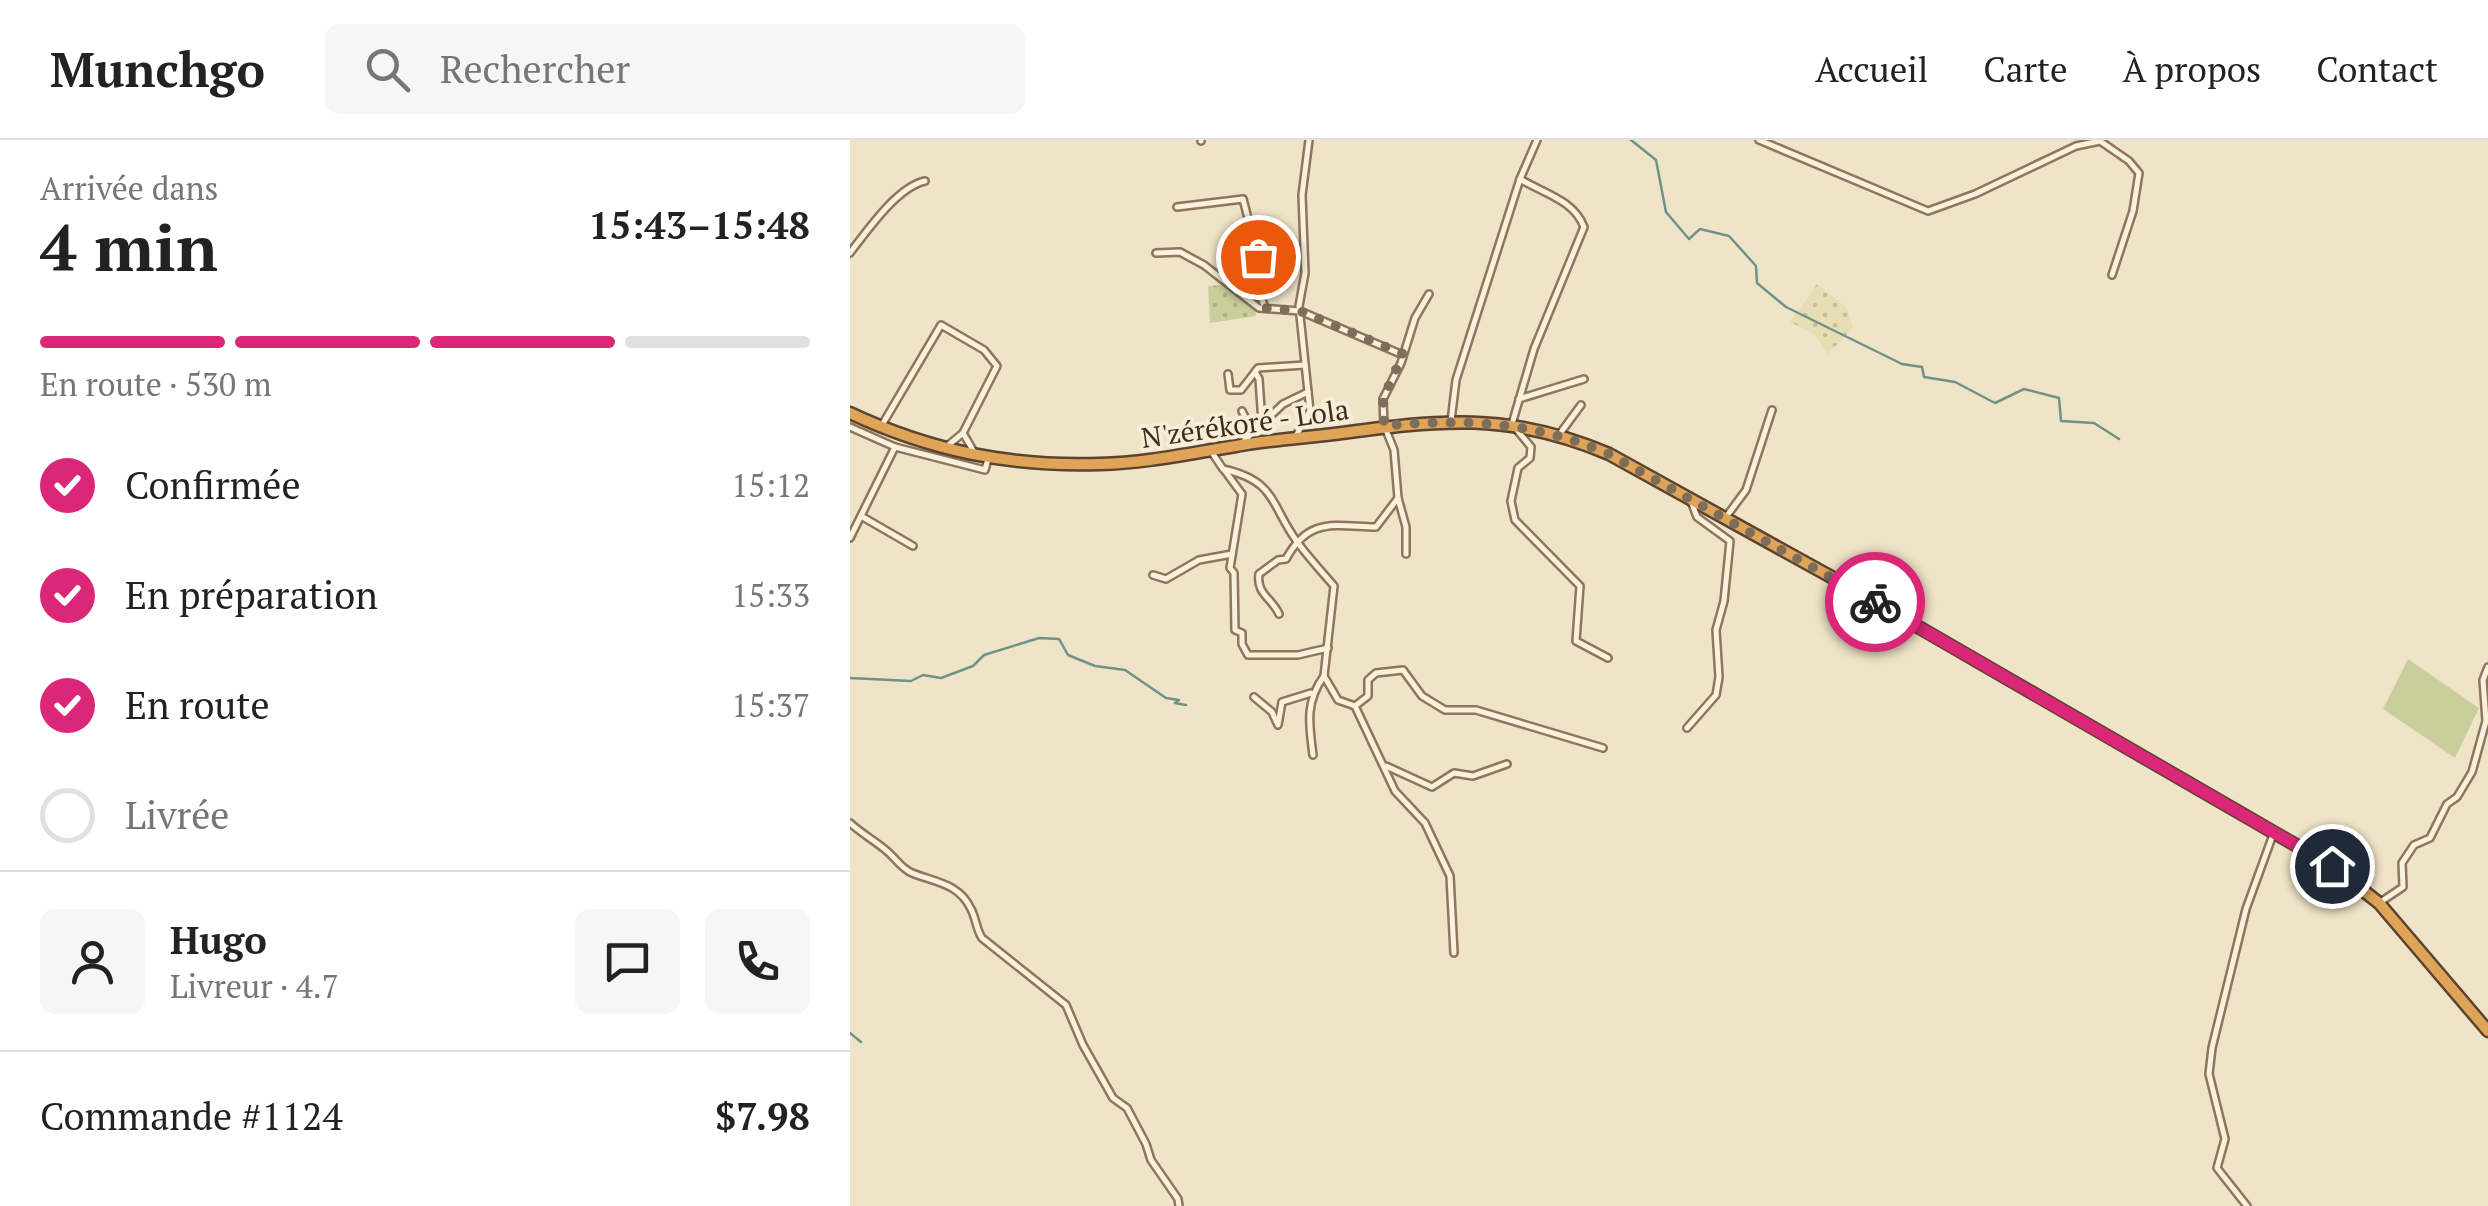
<!DOCTYPE html>
<html lang="fr">
<meta charset="utf-8">
<style>
body{margin:0;font-family:"PT Serif",serif;background:#f6f6f6;color:#222;height:100vh;display:flex;flex-direction:column;font-size:38px;white-space:nowrap}
*{box-sizing:border-box;margin:0}
p{font-size:32px;color:#767676}
.icon{flex:none;width:55px;height:55px;fill:none;stroke:currentColor;stroke-width:2;stroke-linecap:round;stroke-linejoin:round}
.map{position:relative;flex:1;overflow:hidden}
.side{display:flex;flex-direction:column;background:#fff;width:850px}
.side>*{flex:none}
.pin{position:absolute;display:grid;place-items:center;width:85px;height:85px;color:#fff;margin:-42px;border:5px solid #fff;border-radius:50%;box-shadow:0 2px 10px #0007}
.courier{position:absolute;display:grid;place-items:center;width:100px;height:100px;margin:-50px;border:8px solid #db2777;border-radius:50%;background:#fff;color:#222;box-shadow:0 2px 12px #0007}
.head em{font-style:normal;font-weight:700}
.head div{display:flex;flex-direction:column-reverse}
.head{display:flex;align-items:center;justify-content:space-between;height:170px;padding:0 40px}
h1{font-size:65px;font-weight:700;line-height:75px}
.bar{display:grid;grid-template-columns:repeat(4,1fr);gap:15px 10px;align-content:center;height:120px;padding:0 40px}
.bar i{height:12px;border-radius:8px;background:#e0e0e0}
.bar .active{background:#db2777}
.bar p{grid-column:span 4}
.line{display:flex;align-items:center;gap:25px;padding:0 40px;border-top:2px solid #e0e0e0}
.line div{flex:1}
.round{display:grid;place-items:center;flex:none;width:105px;height:105px;border-radius:15px;background:#f6f6f6}
ol{padding:0 40px;list-style:none}
li{display:flex;align-items:center;gap:30px;height:110px}
li p{margin-inline-start:auto}
li .icon{padding:10px;border-radius:50%;background:#db2777;color:#fff;stroke-width:4}
li:last-child{color:#767676}
li i{width:55px;height:55px;border:5px solid #e0e0e0;border-radius:50%}
header{display:flex;align-items:center;gap:60px;box-sizing:border-box;height:140px;padding:0 50px;background:#fff;border-bottom:2px solid #e0e0e0}
header strong{font-size:48px}
nav{display:flex;gap:55px;margin-inline-start:auto;font-size:35px}
.search{width:700px;height:90px;background:#f6f6f6;display:flex;align-items:center;gap:25px;box-sizing:border-box;padding:0 35px;border-radius:15px;color:#767676;font-size:38px}
main{display:flex;flex:1;min-height:0}
.map>svg:first-child{display:block}
.farmland{fill:url(#farmland-dots)}
.park{fill:url(#park-dots)}
.garden{fill:#c9cf9b}
.lines{fill:none;stroke-linecap:round;stroke-linejoin:round}
.stream{stroke:#6f938a;stroke-width:2.5}
.street-casing{stroke:#8d765c;stroke-width:10}
.highway-casing{stroke:#5b4430;stroke-width:15}
.street{stroke:#faf1dc;stroke-width:5}
.highway{stroke:#e0a458;stroke-width:10}
.done{stroke:#7c6e5b;stroke-width:10;stroke-dasharray:0 18}
.route{stroke:#db2777;stroke-width:12}
.labels{text-anchor:middle;dominant-baseline:central;stroke-width:8;stroke-linejoin:round;paint-order:stroke}
.street-label{font-size:28px;fill:#3d2e20;stroke:#f7eed8}
</style>
<header>
<strong>Munchgo</strong>
<div class="search"><svg class="icon" aria-label="search" viewBox="0 0 24 24"><circle cx="10" cy="10" r="6"/><path d="M15 15l6 6"/></svg>Rechercher</div>
<nav><a>Accueil</a><a>Carte</a><a>À propos</a><a>Contact</a></nav>
</header>
<main>
<section class="side">
<div class="head"><div><h1>4 min</h1><p>Arrivée dans</p></div><em>15:43–15:48</em></div>
<div class="bar"><i class="active"></i><i class="active"></i><i class="active"></i><i></i><p>En route · 530 m</p></div>
<ol>
<li><svg class="icon" aria-label="check" viewBox="0 0 24 24"><path d="M5 12l5 5 9-10"/></svg>Confirmée<p>15:12</p></li>
<li><svg class="icon" aria-label="check" viewBox="0 0 24 24"><path d="M5 12l5 5 9-10"/></svg>En préparation<p>15:33</p></li>
<li><svg class="icon" aria-label="check" viewBox="0 0 24 24"><path d="M5 12l5 5 9-10"/></svg>En route<p>15:37</p></li>
<li><i></i>Livrée</li>
</ol>
<div class="line" style="height:180px"><a class="round"><svg class="icon" aria-label="person" viewBox="0 0 24 24"><circle cx="12" cy="8" r="4"/><path d="M4 21q1-7 8-7t8 7"/></svg></a><div><b>Hugo</b><p>Livreur · 4.7</p></div><a class="round"><svg class="icon" aria-label="chat" viewBox="0 0 24 24"><path d="M4 5h16v11H9l-5 4z"/></svg></a><a class="round"><svg class="icon" aria-label="phone" viewBox="0 0 24 24"><path d="M5 4h4l2 5-3 2q2 4 5 5l2-3 5 2v4C11 20 4 13 5 4z"/></svg></a></div>
<div class="line" style="height:130px"><div>Commande #1124</div><b>$7.98</b></div>
</section>
<div class="map">
<svg width="1638" height="1066" viewBox="0 0 1638 1066">
<defs>
<pattern id="farmland-dots" width="8" height="8" patternUnits="userSpaceOnUse" patternTransform="scale(2.5)"><rect width="8" height="8" fill="#e6deb5"/><path d="M2 2h.1M6 6h.1" fill="none" stroke="#c6bf9b" stroke-width="1.8" stroke-linecap="round"/></pattern>
<pattern id="park-dots" width="8" height="8" patternUnits="userSpaceOnUse" patternTransform="scale(2.5)"><rect width="8" height="8" fill="#c9cf9b"/><path d="M2 2h.1M6 6h.1" fill="none" stroke="#aeb285" stroke-width="1.8" stroke-linecap="round"/></pattern>
</defs>
<rect width="100%" height="100%" fill="#f0e4c8"/>
<path class="farmland" d="M967,144L997,168L1003,188L978,214L964,194L940,182Z"/>
<path class="park" d="M402,143L406,176L360,183L358,146Z"/>
<path class="garden" d="M1558,519L1629,568L1605,618L1533,569Z"/>
<g class="lines">
<g class="stream">
<path d="M781,0L806,20L816,72L839,99L850,89L879,96L906,126L907,143L936,167L1052,224L1072,227L1074,237L1105,242L1145,263L1174,249L1209,258L1211,281L1244,283L1269,299"/>
<path d="M0,538L61,541L73,535L91,538L123,526L134,515L189,498L209,499L218,515L245,526L275,530L316,558L329,560L325,563L336,565"/>
<path d="M0,893L11,902"/>
</g>
<defs>
<g id="street">
<path d="M351,0V1"/>
<path d="M687,0L670,39C693,53 724,60 734,87L684,209L662,284L681,307L680,318L668,328L661,361L665,380L730,446L726,501L758,518"/>
<path d="M909,0L1078,71L1125,54L1226,6L1250,1L1279,21L1289,33L1283,71L1262,135"/>
<path d="M327,67L393,59L408,117V149L415,168"/>
<path d="M0,113C17,91 47,47 75,41"/>
<path d="M306,113L330,112L354,125L409,168L450,171L553,215"/>
<path d="M405,232L408,228L455,225"/>
<path d="M378,234L380,250H391L405,232L409,239L412,283"/>
<path d="M669,259L734,239"/>
<path d="M392,271L403,293"/>
<path d="M601,281L606,240L670,39"/>
<path d="M32,285L91,185L134,210L147,226L113,293L96,307"/>
<path d="M0,287L45,307L135,330L138,319"/>
<path d="M113,293L124,312"/>
<path d="M709,295L731,265"/>
<path d="M446,296L460,271L449,166L455,133L452,55L459,0"/>
<path d="M394,301L433,264L458,252"/>
<path d="M361,311L373,329C427,341 420,365 448,403C459,418 472,432 484,446L474,536L488,560L505,566L545,651L575,683L600,736L604,813"/>
<path d="M375,331L392,354L380,428L384,433L385,490L392,493V504L398,515H448L478,508"/>
<path d="M548,358L556,387V414"/>
<path d="M11,376L63,406"/>
<path d="M876,377L896,350L922,270"/>
<path d="M0,398L45,307"/>
<path d="M303,435L316,439L349,420L382,414"/>
<path d="M429,474C422,458 406,454 409,434L428,420L436,419C459,377 483,386 526,387L548,358L544,310L534,285L533,259L551,223L565,178L579,154"/>
<path d="M404,557L422,572L427,583"/>
<path d="M505,566L518,556V540L526,533L553,530L572,556L595,570H626L753,608"/>
<path d="M428,585L432,562L461,553"/>
<path d="M837,588L866,555L869,537L866,490L874,461L880,401L847,377L841,361"/>
<path d="M463,615C459,584 455,562 474,536"/>
<path d="M536,626L582,647L604,633L623,636L657,624"/>
<path d="M0,683C12,694 27,702 38,712C46,719 52,729 62,733C84,742 109,743 121,769C126,778 126,789 132,798L216,865L233,905L263,958L277,968L296,1004L301,1020L328,1059L329,1066"/>
<path d="M1529,763L1553,747L1552,723L1564,705L1580,698L1597,664L1607,657L1622,632L1636,581L1633,540L1638,527"/>
<path d="M1397,1066L1367,1028L1375,999L1359,934L1362,908L1396,769L1424,692"/>
</g>
<path id="highway" d="M0,273C81,311 161,327 250,324C296,323 341,313 386,306C418,300 451,298 484,294C588,280 659,271 759,314L994,444L1482,726L1529,763L1638,891"/>
</defs>
<use href="#street" class="street-casing"/>
<use href="#highway" class="highway-casing"/>
<use href="#street" class="street"/>
<use href="#highway" class="highway"/>
</g>
<g class="lines">
<path class="done" d="M408,117V149L415,168L450,171L553,214L533,259L534,286C613,278 685,282 759,314L1025,462"/>
<path class="route" d="M1025,462L1482,726"/>
</g>
<g class="labels">
<g class="street-label">
<text transform="translate(395 283) rotate(-8)">N'zérékoré - Lola</text>
</g>
</g>
</svg>
<div class="pin" style="left:408px;top:117px;background:#ea580c"><svg class="icon" aria-label="bag" viewBox="0 0 24 24"><path d="M5 8h14l-1 12H6zM9 8a3 3 0 0 1 6 0"/></svg></div>
<div class="pin" style="left:1482px;top:726px;background:#1f2937"><svg class="icon" aria-label="home" viewBox="0 0 24 24"><path d="M3 11l9-7 9 7M6 9v11h12V9"/></svg></div>
<div class="courier" style="left:1025px;top:462px"><svg class="icon" aria-label="bike" viewBox="0 0 24 24"><circle cx="6" cy="16" r="4"/><circle cx="18" cy="16" r="4"/><path d="M6 16l4-8h5l3 8M10 8l3 8H6M13 5h3"/></svg></div>
</div>
</main>
